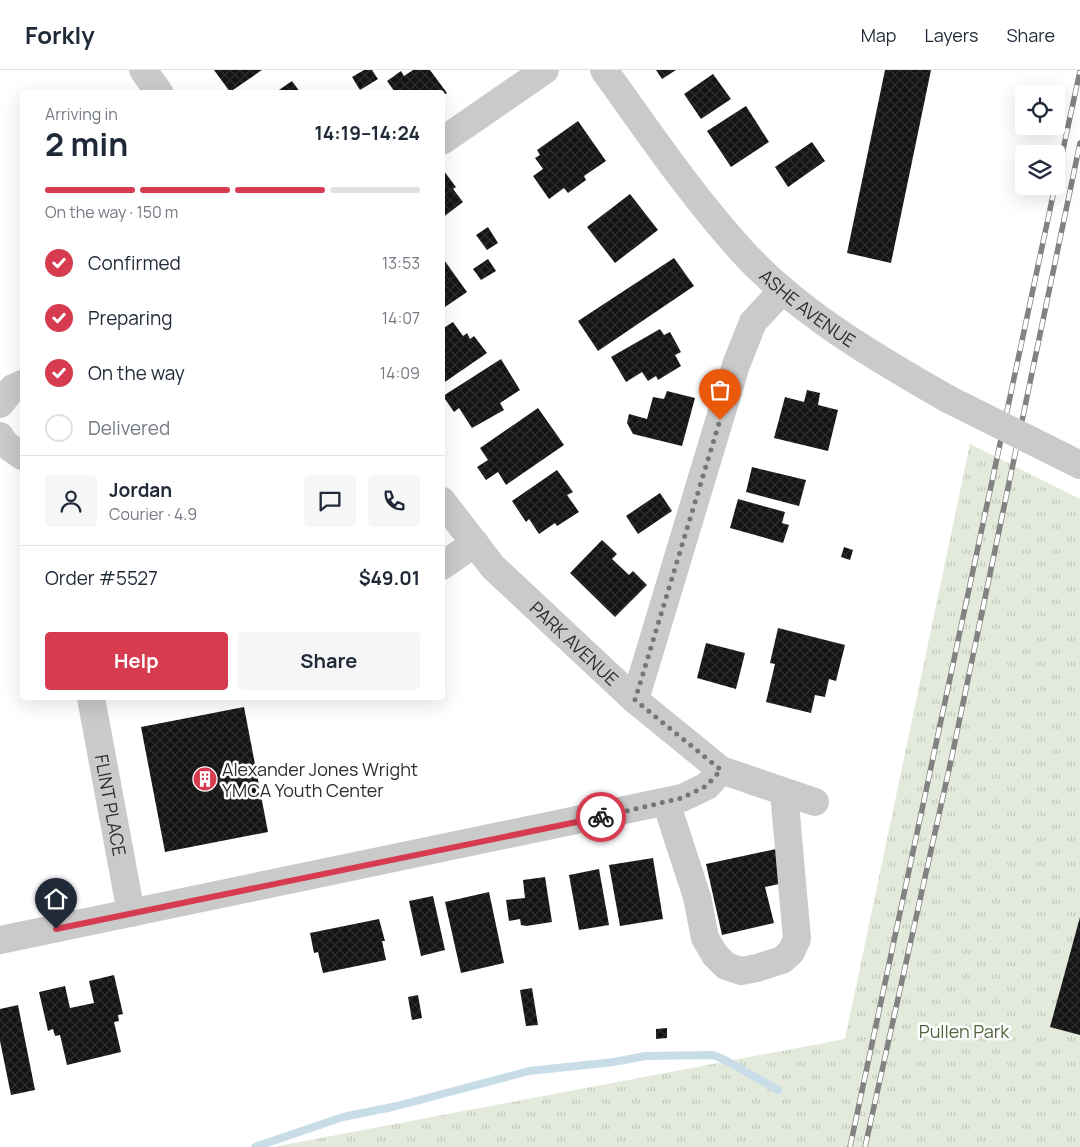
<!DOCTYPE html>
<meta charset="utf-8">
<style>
body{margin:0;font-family:Manrope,sans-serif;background:#f6f6f7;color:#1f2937;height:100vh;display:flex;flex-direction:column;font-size:19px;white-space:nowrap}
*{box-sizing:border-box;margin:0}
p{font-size:16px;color:#747a83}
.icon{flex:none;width:28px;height:28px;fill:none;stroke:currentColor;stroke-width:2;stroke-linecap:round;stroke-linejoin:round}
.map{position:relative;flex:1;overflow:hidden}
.details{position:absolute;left:20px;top:20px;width:425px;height:610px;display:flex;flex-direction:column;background:#fff;border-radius:5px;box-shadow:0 5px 20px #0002}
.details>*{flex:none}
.buttons{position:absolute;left:1015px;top:15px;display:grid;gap:10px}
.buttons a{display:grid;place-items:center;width:50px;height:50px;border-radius:5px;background:#fff;box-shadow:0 5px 20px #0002;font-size:25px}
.pin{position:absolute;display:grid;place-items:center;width:42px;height:42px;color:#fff;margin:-51px -21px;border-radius:50% 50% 50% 0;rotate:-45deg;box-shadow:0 0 5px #0007}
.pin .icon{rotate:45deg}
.courier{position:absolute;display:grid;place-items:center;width:50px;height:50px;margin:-25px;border:4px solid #d73b4f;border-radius:50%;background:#fff;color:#222;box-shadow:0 1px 6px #0007}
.overview em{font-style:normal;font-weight:700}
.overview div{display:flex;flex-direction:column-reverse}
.overview{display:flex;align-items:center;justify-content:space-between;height:85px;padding:0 25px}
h1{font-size:32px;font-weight:700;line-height:38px}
.bar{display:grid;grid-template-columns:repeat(4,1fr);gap:8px 5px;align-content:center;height:60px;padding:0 25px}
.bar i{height:6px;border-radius:4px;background:#e0e1e3}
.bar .active{background:#d73b4f}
.bar p{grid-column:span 4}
.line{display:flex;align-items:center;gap:12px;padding:0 25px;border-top:1px solid #e0e1e3}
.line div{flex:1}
.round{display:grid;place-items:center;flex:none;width:52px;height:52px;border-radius:5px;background:#f6f6f7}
ol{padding:0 25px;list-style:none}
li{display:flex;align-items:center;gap:15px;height:55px}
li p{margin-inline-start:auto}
li .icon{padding:5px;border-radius:50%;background:#d73b4f;color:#fff;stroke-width:4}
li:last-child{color:#747a83}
li i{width:28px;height:28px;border:2px solid #e0e1e3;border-radius:50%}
.button{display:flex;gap:10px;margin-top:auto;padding:10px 25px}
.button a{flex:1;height:58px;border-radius:5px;background:#d73b4f;color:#fff;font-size:20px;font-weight:700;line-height:58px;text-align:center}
.button a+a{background:#f6f6f7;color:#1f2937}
header{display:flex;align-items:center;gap:30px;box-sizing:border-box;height:70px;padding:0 25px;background:#fff;border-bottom:1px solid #e0e1e3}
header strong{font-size:24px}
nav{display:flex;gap:28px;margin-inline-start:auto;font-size:18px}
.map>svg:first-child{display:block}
.park{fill:url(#park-tufts)}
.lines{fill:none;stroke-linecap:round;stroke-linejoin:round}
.stream{stroke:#c8dde8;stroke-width:8}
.building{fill:url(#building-cross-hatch)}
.minor{stroke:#cacaca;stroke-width:28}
.rail-casing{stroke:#828282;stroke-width:5.5}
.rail{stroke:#fff;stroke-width:4;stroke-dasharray:11;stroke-linecap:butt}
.minor-bridge{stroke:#cacaca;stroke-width:28}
.done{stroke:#767676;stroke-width:5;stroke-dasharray:0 9}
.route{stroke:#d73b4f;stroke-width:6}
.labels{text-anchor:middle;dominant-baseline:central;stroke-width:5;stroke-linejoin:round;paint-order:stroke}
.street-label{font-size:18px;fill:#2d2d2d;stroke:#fff}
.poi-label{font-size:18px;fill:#2d2d2d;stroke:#fff;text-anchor:start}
.park-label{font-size:18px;fill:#52643e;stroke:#fff}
</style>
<header>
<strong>Forkly</strong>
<nav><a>Map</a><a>Layers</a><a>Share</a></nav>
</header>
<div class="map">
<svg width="1080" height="1077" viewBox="0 0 1080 1077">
<defs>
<pattern id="park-tufts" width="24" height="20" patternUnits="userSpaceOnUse" patternTransform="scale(1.25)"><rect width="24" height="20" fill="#e3e9db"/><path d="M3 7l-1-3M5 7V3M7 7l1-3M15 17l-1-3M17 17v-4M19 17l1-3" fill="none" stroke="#c3c8bc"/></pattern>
<pattern id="building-cross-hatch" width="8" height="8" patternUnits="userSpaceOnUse" patternTransform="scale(1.25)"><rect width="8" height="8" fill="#141414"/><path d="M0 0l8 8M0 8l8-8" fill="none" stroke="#2e2e2e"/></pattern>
</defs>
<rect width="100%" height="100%" fill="#fff"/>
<path class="park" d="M970,374L1080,429V1077H273L845,969Z"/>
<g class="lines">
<path class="stream" d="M255,1077L343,1047L397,1036L529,1001L614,992L645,986L713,985L725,990L778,1020"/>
</g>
<g class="building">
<path d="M214,0H262L230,22Z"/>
<path d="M364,0H372L378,9L360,20L352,7Z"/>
<path d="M413,0H430L447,23L442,26V22H395L387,11L401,1L404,6Z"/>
<path d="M656,0H676L662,9Z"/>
<path d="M885,0H931L891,193L847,183Z"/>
<path d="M713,4L731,29L701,49L684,24Z"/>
<path d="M292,11L300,22H276Z"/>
<path d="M746,36L769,72L731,97L707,61Z"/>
<path d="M578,51L606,91L584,106L586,110L568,123L564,118L549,129L533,106L543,99L535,88L540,85L537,80Z"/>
<path d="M812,72L825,91L788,117L775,97Z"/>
<path d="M444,101L456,117L453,119L463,132L442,148Z"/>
<path d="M630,124L658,160L615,193L587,157Z"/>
<path d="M488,157L498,173L487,180L476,165Z"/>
<path d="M442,187L467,222L442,239Z"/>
<path d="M674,188L694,216L598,281L578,251Z"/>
<path d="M488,189L496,201L481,210L473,199Z"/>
<path d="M453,252L463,266L467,263L470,269L474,266L487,283L442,314V259Z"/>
<path d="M660,259L664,265L670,262L681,282L675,285L681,296L658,310L656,306L648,311L642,302L626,312L611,287Z"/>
<path d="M501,289L520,320L500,333L504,340L472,358L459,338L454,342L443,326Z"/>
<path d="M807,320L820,323L818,335L838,340L828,381L774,368L785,327L804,332Z"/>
<path d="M667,321L695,328L682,376L633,364L627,353L629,344L647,349L653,327L664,329Z"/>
<path d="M538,338L564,375L506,415L498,402L486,410L477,397L488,390L480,378Z"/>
<path d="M752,397L806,410L799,436L746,422Z"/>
<path d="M557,400L573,422L567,425L579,442L557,456L555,453L539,464L529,449L526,452L512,431Z"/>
<path d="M660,423L672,441L638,464L626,446Z"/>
<path d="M738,429L785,442L782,453L789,455L783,473L730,458Z"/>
<path d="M602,470L617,484L612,489L629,505L633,501L647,515L615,547L570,503Z"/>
<path d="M844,477L853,480L850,490L841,487Z"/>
<path d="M778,558L845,575L836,611L829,609L825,627L815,625L811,643L766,632L775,594L770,593Z"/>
<path d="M706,573L745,583L736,619L697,608Z"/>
<path d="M244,637L268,762L165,782L141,657Z"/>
<path d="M776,779L784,813L765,817L774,853L722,865L706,794Z"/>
<path d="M653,788L663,849L620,856L609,795Z"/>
<path d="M599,799L609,855L579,860L569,805Z"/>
<path d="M545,807L552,852L526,856L521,855L520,849L509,851L506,830L525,828L523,810Z"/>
<path d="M489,822L504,893L461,903L445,832Z"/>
<path d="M433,826L445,880L421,886L409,831Z"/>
<path d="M1080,847V965L1050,957Z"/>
<path d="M379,849L385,871H382L386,890L323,903L318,882L314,883L310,863Z"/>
<path d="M114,905L123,944L118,945L119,951L114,952L121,982L67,995L60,965L55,966L53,959L48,961L39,922L65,916L70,938L94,933L89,911Z"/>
<path d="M532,918L538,955L526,956L520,920Z"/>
<path d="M418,925L422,948L412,950L408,927Z"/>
<path d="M18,935L35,1020L11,1025L0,971V939Z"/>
<path d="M667,958V968L656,969V959Z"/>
</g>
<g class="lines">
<g class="minor">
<path d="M143,0L159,22"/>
<path id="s1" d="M604,0C648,61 691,125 742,181C797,242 878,289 948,329"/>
<path d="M442,71L545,0"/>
<path d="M0,334L13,318L22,314"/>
<path d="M0,366L5,374L22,386"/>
<path id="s2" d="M442,431L493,497L635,630L721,700"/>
<path d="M442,496L475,473"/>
<path id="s3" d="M91,628L131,843"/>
<path d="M635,630L736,295L753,252L783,220"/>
<path d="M666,732L697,827L705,868L715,885L726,896L741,901L757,898L782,890L791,882L797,869L784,722"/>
<path d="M0,870L682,728L707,716L721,700L815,732"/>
</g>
<defs>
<g id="rail">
<path d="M1056,112L1080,1"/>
<path d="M850,1077L1055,116"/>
<path d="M865,1077L952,686L1080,73"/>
</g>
</defs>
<use href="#rail" class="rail-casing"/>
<use href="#rail" class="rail"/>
<path class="minor-bridge" d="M948,329L1080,395"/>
</g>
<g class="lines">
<path class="done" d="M601,747L682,728L706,716L721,700L635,630L720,350"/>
<path class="route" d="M56,859L601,747"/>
</g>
<defs>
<symbol id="building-disc" viewBox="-11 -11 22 22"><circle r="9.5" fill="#d73b4f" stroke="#fff"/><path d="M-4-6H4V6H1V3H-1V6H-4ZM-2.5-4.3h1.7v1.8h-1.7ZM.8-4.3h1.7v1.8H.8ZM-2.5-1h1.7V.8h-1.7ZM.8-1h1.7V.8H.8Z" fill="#fff"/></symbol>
</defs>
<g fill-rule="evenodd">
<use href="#building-disc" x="191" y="695" width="28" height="28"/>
</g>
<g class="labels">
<g class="street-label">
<text stroke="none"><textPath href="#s1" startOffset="315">ASHE AVENUE</textPath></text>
<text stroke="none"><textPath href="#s2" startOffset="195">PARK AVENUE</textPath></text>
<text stroke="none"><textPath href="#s3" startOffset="109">FLINT PLACE</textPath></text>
</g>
<g class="poi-label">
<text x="222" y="699">Alexander Jones Wright<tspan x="222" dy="21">YMCA Youth Center</tspan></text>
</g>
<g class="park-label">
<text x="964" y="961">Pullen Park</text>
</g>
</g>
</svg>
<div class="buttons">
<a><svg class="icon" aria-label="locate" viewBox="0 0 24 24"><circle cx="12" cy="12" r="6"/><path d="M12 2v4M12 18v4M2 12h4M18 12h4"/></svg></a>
<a><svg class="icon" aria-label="layers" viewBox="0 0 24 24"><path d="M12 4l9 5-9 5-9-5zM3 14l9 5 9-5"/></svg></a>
</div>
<div class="pin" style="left:720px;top:350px;background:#ea580c"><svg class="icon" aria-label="bag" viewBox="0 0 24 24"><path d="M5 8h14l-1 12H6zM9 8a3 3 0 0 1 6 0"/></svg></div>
<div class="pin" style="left:56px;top:859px;background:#1f2937"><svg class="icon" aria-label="home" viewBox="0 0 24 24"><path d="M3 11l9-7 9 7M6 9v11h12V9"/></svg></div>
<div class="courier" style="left:601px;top:747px"><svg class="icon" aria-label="bike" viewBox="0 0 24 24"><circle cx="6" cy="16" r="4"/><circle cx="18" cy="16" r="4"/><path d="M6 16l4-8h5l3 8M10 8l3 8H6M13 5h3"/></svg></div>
<section class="details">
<div class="overview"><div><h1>2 min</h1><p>Arriving in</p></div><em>14:19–14:24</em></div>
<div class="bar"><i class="active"></i><i class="active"></i><i class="active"></i><i></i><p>On the way · 150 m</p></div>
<ol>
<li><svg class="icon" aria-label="check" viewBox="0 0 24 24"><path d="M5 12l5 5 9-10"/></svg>Confirmed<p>13:53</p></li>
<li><svg class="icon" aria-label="check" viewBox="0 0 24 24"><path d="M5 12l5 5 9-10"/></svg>Preparing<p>14:07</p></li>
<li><svg class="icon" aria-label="check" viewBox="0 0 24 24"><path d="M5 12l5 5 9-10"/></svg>On the way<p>14:09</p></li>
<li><i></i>Delivered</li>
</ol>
<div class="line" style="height:90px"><a class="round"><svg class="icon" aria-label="person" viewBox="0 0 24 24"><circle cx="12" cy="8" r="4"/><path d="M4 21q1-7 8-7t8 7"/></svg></a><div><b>Jordan</b><p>Courier · 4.9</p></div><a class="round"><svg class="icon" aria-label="chat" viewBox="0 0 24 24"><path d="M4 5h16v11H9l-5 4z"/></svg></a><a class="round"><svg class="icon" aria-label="phone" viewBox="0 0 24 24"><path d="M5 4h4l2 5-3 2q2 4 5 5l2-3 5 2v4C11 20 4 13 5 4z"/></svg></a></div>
<div class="line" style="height:65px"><div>Order #5527</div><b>$49.01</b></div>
<div class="button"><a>Help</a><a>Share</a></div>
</section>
</div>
